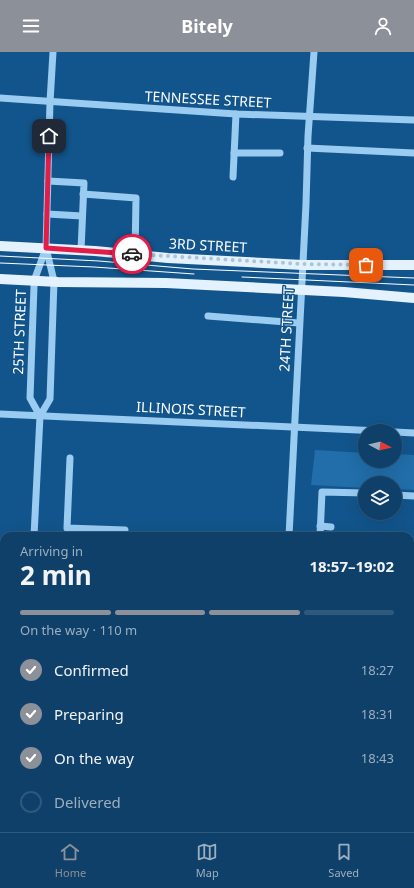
<!DOCTYPE html>
<meta charset="utf-8">
<style>
body{margin:0;font-family:"Noto Sans",sans-serif;background:#17476f;color:#f1f3f6;height:100vh;display:flex;flex-direction:column;font-size:15px;white-space:nowrap}
*{box-sizing:border-box;margin:0}
p{font-size:13px;color:#9bafc0}
.icon{flex:none;width:22px;height:22px;fill:none;stroke:currentColor;stroke-width:2;stroke-linecap:round;stroke-linejoin:round}
.map{position:relative;flex:1;overflow:hidden}
.side{position:absolute;left:0px;top:480px;width:414px;height:300px;display:flex;flex-direction:column;background:#0e4069;border-radius:12px 12px 0 0;box-shadow:0 4px 16px #0002,0 0 0 1px #2e597d}
.side>*{flex:none}
.needle{width:26px;rotate:97deg}
.tools{position:absolute;left:358px;top:372px;display:grid;gap:8px}
.tools a{display:grid;place-items:center;width:44px;height:44px;border-radius:50%;background:#0e4069;box-shadow:0 4px 16px #0002,0 0 0 1px #2e597d;font-size:20px}
.pin{position:absolute;display:grid;place-items:center;width:34px;height:34px;color:#fff;margin:-17px;border-radius:8px;box-shadow:0 2px 6px #0006}
.courier{position:absolute;display:grid;place-items:center;width:40px;height:40px;margin:-20px;border:3px solid #e11d48;border-radius:50%;background:#fff;color:#222;box-shadow:0 1px 5px #0007}
.headline em{font-style:normal;font-weight:700}
.headline div{display:flex;flex-direction:column-reverse}
.headline{display:flex;align-items:center;justify-content:space-between;height:68px;padding:0 20px}
h1{font-size:26px;font-weight:700;line-height:30px}
.bar{display:grid;grid-template-columns:repeat(4,1fr);gap:6px 4px;align-content:center;height:48px;padding:0 20px}
.bar i{height:5px;border-radius:3px;background:#2e597d}
.bar .selected{background:#8c9099}
.bar p{grid-column:span 4}
ol{padding:0 20px;list-style:none}
li{display:flex;align-items:center;gap:12px;height:44px}
li p{margin-inline-start:auto}
li .icon{padding:4px;border-radius:50%;background:#8c9099;color:#fff;stroke-width:4}
li:last-child{color:#9bafc0}
li i{width:22px;height:22px;border:2px solid #2e597d;border-radius:50%}
header{display:flex;justify-content:space-between;align-items:center;height:52px;padding:0 20px;background:#8c9099;color:#fff;font-size:18px;font-weight:700}
.dock{display:flex;justify-content:space-around;align-items:center;height:56px;border-top:1px solid #2e597d;background:#0e4069;font-size:11px;color:#9bafc0}
.dock a{display:grid;justify-items:center;gap:2px}
.dock .selected{color:#8c9099}
.map>svg:first-child{display:block}
.green{fill:#216eaa}
.lines{fill:none;stroke-linecap:round;stroke-linejoin:round}
.minor{stroke:#9acbf1;stroke-width:7}
.major{stroke:#e4f2ff;stroke-width:10}
.tram{stroke:#fff;stroke-width:1}
.done{stroke:#acc4d7;stroke-width:4;stroke-dasharray:0 7.2}
.route{stroke:#e11d48;stroke-width:5}
.labels{text-anchor:middle;dominant-baseline:central;stroke-width:3;stroke-linejoin:round;paint-order:stroke}
.street-label{font-size:14px;fill:#fff;stroke:#12558c}
</style>
<header><svg class="icon" aria-label="menu" viewBox="0 0 24 24"><path d="M4 6h16M4 12h16M4 18h16"/></svg>Bitely<svg class="icon" aria-label="person" viewBox="0 0 24 24"><circle cx="12" cy="8" r="4"/><path d="M4 21q1-7 8-7t8 7"/></svg></header>
<div class="map">
<svg width="414" height="780" viewBox="0 0 414 780">
<rect width="100%" height="100%" fill="#12558c"/>
<path class="green" d="M315,398L365,401V409H395V402L414,403V438L395,437V431H365V436L311,433Z"/>
<g class="lines">
<g class="minor">
<path d="M0,46L236,62L414,68"/>
<path d="M307,96L414,101"/>
<path d="M234,101H280"/>
<path d="M233,125L236,62"/>
<path d="M48,129L84,131L81,198"/>
<path d="M83,142L136,146L135,203"/>
<path d="M47,162L82,164"/>
<path d="M208,264L299,271"/>
<path d="M0,362L380,379"/>
<path d="M40,364L30,346L34,234V229L46,196L50,50L53,0"/>
<path d="M395,380L414,381"/>
<path d="M70,406L67,476L125,478"/>
<path d="M395,443L414,444"/>
<path d="M320,474L331,475"/>
<path d="M34,484L40,364L50,347L54,229L46,196"/>
<path d="M289,484L306,152L308,84L314,0"/>
<path d="M320,484L322,440L365,441"/>
<path d="M0,619H4"/>
<path d="M0,653H4"/>
<path d="M410,670H414"/>
<path d="M410,688H414"/>
<path d="M87,780V776"/>
<path d="M269,780V776"/>
</g>
<g class="major">
<path d="M0,194L95,199L168,206L303,213H414"/>
<path d="M0,227L58,230L166,231L344,240L414,246"/>
</g>
<g class="tram">
<path d="M0,204L99,209L193,217L414,226"/>
<path d="M0,211L94,215L194,222"/>
<path d="M242,225L414,233"/>
</g>
</g>
<g class="lines">
<path class="done" d="M132,202L303,212L366,213"/>
<path class="route" d="M49,84L46,196L132,202"/>
</g>
<g class="labels">
<g class="street-label">
<text transform="translate(208 47) rotate(3)">TENNESSEE STREET</text>
<text transform="translate(208 193) rotate(3)">3RD STREET</text>
<text transform="translate(286 277) rotate(-87)">24TH STREET</text>
<text transform="translate(19 280) rotate(-88)">25TH STREET</text>
<text transform="translate(191 357) rotate(3)">ILLINOIS STREET</text>
</g>
</g>
</svg>
<div class="tools">
<a><svg class="needle" viewBox="-14 -14 28 28"><path d="M0-13l5 13h-10z" fill="#e53935"/><path d="M0 13l5-13h-10z" fill="#9bafc0"/></svg></a>
<a><svg class="icon" aria-label="layers" viewBox="0 0 24 24"><path d="M12 4l9 5-9 5-9-5zM3 14l9 5 9-5"/></svg></a>
</div>
<div class="pin" style="left:366px;top:213px;background:#ea580c"><svg class="icon" aria-label="bag" viewBox="0 0 24 24"><path d="M5 8h14l-1 12H6zM9 8a3 3 0 0 1 6 0"/></svg></div>
<div class="pin" style="left:49px;top:84px;background:#1f2937"><svg class="icon" aria-label="home" viewBox="0 0 24 24"><path d="M3 11l9-7 9 7M6 9v11h12V9"/></svg></div>
<div class="courier" style="left:132px;top:202px"><svg class="icon" aria-label="car" viewBox="0 0 24 24"><path d="M5 17H2v-5l4-1 3-4h7l3 4 3 1v5h-3M9 17h6M6 11h13"/><circle cx="7" cy="17" r="2"/><circle cx="17" cy="17" r="2"/></svg></div>
<section class="side">
<div class="headline"><div><h1>2 min</h1><p>Arriving in</p></div><em>18:57–19:02</em></div>
<div class="bar"><i class="selected"></i><i class="selected"></i><i class="selected"></i><i></i><p>On the way · 110 m</p></div>
<ol>
<li><svg class="icon" aria-label="check" viewBox="0 0 24 24"><path d="M5 12l5 5 9-10"/></svg>Confirmed<p>18:27</p></li>
<li><svg class="icon" aria-label="check" viewBox="0 0 24 24"><path d="M5 12l5 5 9-10"/></svg>Preparing<p>18:31</p></li>
<li><svg class="icon" aria-label="check" viewBox="0 0 24 24"><path d="M5 12l5 5 9-10"/></svg>On the way<p>18:43</p></li>
<li><i></i>Delivered</li>
</ol>
</section>
</div>
<nav class="dock">
<a class="selected"><svg class="icon" aria-label="home" viewBox="0 0 24 24"><path d="M3 11l9-7 9 7M6 9v11h12V9"/></svg>Home</a>
<a><svg class="icon" aria-label="map" viewBox="0 0 24 24"><path d="M3 6l6-2 6 2 6-2v14l-6 2-6-2-6 2zM9 4v14M15 6v14"/></svg>Map</a>
<a><svg class="icon" aria-label="saved" viewBox="0 0 24 24"><path d="M7 4h10v16l-5-4-5 4z"/></svg>Saved</a>
</nav>
